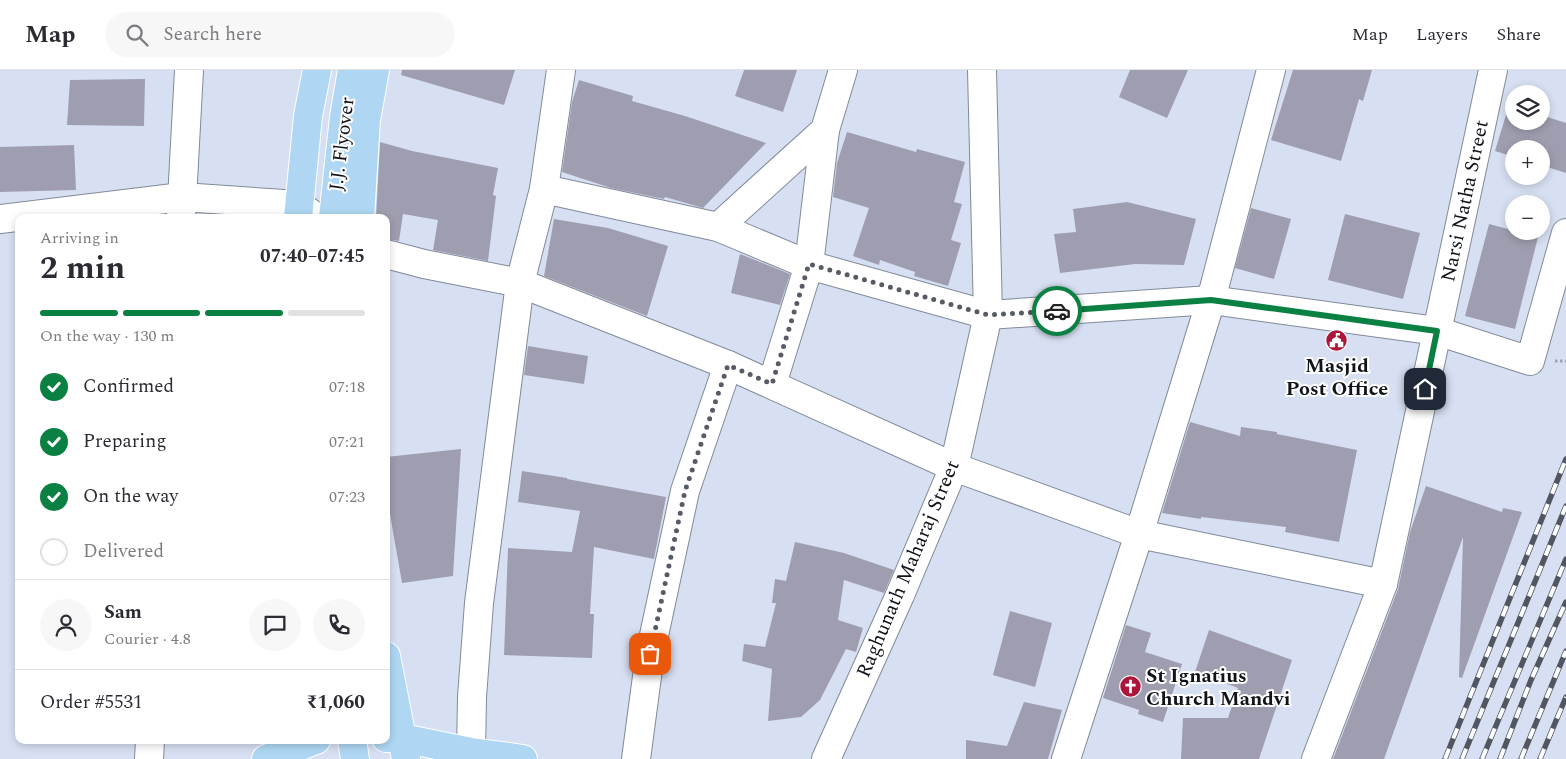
<!DOCTYPE html>
<meta charset="utf-8">
<style>
body{margin:0;font-family:Spectral,serif;background:#f7f7f7;color:#2b2b33;height:100vh;display:flex;flex-direction:column;font-size:19px;white-space:nowrap}
*{box-sizing:border-box;margin:0}
p{font-size:16px;color:#7c7c81}
.icon{flex:none;width:28px;height:28px;fill:none;stroke:currentColor;stroke-width:2;stroke-linecap:round;stroke-linejoin:round}
.map{position:relative;flex:1;overflow:hidden}
.drawer{position:absolute;left:15px;top:144px;width:375px;height:530px;display:flex;flex-direction:column;background:#fff;border-radius:10px;box-shadow:0 2px 8px #0003}
.drawer>*{flex:none}
.tools{position:absolute;left:1505px;top:15px;display:grid;gap:10px}
.tools a{display:grid;place-items:center;width:45px;height:45px;border-radius:50%;background:#fff;box-shadow:0 2px 8px #0003;font-size:25px}
.pin{position:absolute;display:grid;place-items:center;width:42px;height:42px;color:#fff;margin:-21px;border-radius:10px;box-shadow:0 2px 8px #0006}
.courier{position:absolute;display:grid;place-items:center;width:50px;height:50px;margin:-25px;border:4px solid #0b8043;border-radius:50%;background:#fff;color:#222;box-shadow:0 1px 6px #0007}
.head em{font-style:normal;font-weight:700}
.head div{display:flex;flex-direction:column-reverse}
.head{display:flex;align-items:center;justify-content:space-between;height:85px;padding:0 25px}
h1{font-size:32px;font-weight:700;line-height:38px}
.bar{display:grid;grid-template-columns:repeat(4,1fr);gap:8px 5px;align-content:center;height:60px;padding:0 25px}
.bar i{height:6px;border-radius:4px;background:#e1e1e2}
.bar .on{background:#0b8043}
.bar p{grid-column:span 4}
.line{display:flex;align-items:center;gap:12px;padding:0 25px;border-top:1px solid #e1e1e2}
.line div{flex:1}
.round{display:grid;place-items:center;flex:none;width:52px;height:52px;border-radius:26px;background:#f7f7f7}
ol{padding:0 25px;list-style:none}
li{display:flex;align-items:center;gap:15px;height:55px}
li p{margin-inline-start:auto}
li .icon{padding:5px;border-radius:50%;background:#0b8043;color:#fff;stroke-width:4}
li:last-child{color:#7c7c81}
li i{width:28px;height:28px;border:2px solid #e1e1e2;border-radius:50%}
header{display:flex;align-items:center;gap:30px;box-sizing:border-box;height:70px;padding:0 25px;background:#fff;border-bottom:1px solid #e1e1e2}
header strong{font-size:24px}
nav{display:flex;gap:28px;margin-inline-start:auto;font-size:18px}
.search{width:350px;height:45px;background:#f7f7f7;display:flex;align-items:center;gap:12px;box-sizing:border-box;padding:0 18px;border-radius:28px;color:#7c7c81;font-size:19px}
.map>svg:first-child{display:block}
.building{fill:#9f9eb0}
.lines{fill:none;stroke-linecap:round;stroke-linejoin:round}
.minor-casing{stroke:#818a9a;stroke-width:30}
.major-casing{stroke:#fff;stroke-width:30}
.path{stroke:#9aa1af;stroke-width:3;stroke-dasharray:2.5 2.5;stroke-linecap:butt}
.minor{stroke:#fff;stroke-width:28}
.major{stroke:#afd7f4;stroke-width:28}
.rail-casing{stroke:#515660;stroke-width:5.5}
.rail{stroke:#fff;stroke-width:4;stroke-dasharray:11;stroke-linecap:butt}
.done{stroke:#565b65;stroke-width:5;stroke-dasharray:0 9}
.route{stroke:#0b8043;stroke-width:6}
.labels{text-anchor:middle;dominant-baseline:central;stroke-width:4;stroke-linejoin:round;paint-order:stroke}
.street-label{font-size:20px;fill:#101319;stroke:#fff}
.poi-label{font-size:20px;font-weight:bold;fill:#101319;stroke:#fff}
</style>
<header>
<strong>Map</strong>
<div class="search"><svg class="icon" aria-label="search" viewBox="0 0 24 24"><circle cx="10" cy="10" r="6"/><path d="M15 15l6 6"/></svg>Search here</div>
<nav><a>Map</a><a>Layers</a><a>Share</a></nav>
</header>
<div class="map">
<svg width="1566" height="689" viewBox="0 0 1566 689">
<rect width="100%" height="100%" fill="#d7e0f2"/>
<g class="building">
<path d="M402,0H515L504,35L401,5Z"/>
<path d="M744,0H797L783,42L735,26Z"/>
<path d="M1130,0H1188L1167,48L1119,27Z"/>
<path d="M1293,0H1372L1363,31L1359,29L1341,91L1271,70Z"/>
<path d="M145,9L144,56L67,55L70,10Z"/>
<path d="M579,10L633,26L632,31L685,46L766,73L703,138L665,127L664,129L611,118L562,102L572,32Z"/>
<path d="M1509,35L1514,37V51H1541V45L1566,53V103L1541,95V79H1514V87L1495,81Z"/>
<path d="M847,62L916,82L917,79L965,92L954,132L962,134L951,170L961,173L948,216L914,206L915,202L880,190L879,195L853,186L869,138L833,127L837,93Z"/>
<path d="M380,72L412,81L498,98L493,125L496,126L488,191L433,180L438,150L403,144L399,171L386,169V148H376Z"/>
<path d="M74,75L76,120L0,122V77Z"/>
<path d="M1127,132L1196,149L1184,195L1135,194L1060,203L1054,164L1076,162L1073,139Z"/>
<path d="M1251,138L1291,149L1274,209L1235,198Z"/>
<path d="M1345,144L1420,163L1403,229L1328,210Z"/>
<path d="M554,149L608,158L668,176L647,246L544,206Z"/>
<path d="M1489,154L1538,167L1515,259L1465,246Z"/>
<path d="M740,184L790,204L780,235L731,223Z"/>
<path d="M528,276L588,286L584,314L524,305Z"/>
<path d="M1190,352L1240,366L1241,357L1277,362V364L1357,380L1339,472L1285,462L1286,457L1201,447V449L1162,443Z"/>
<path d="M461,379L453,506L402,513L386,421V387Z"/>
<path d="M522,401L567,408V409L666,427L654,489L594,477L590,544H594L592,588L504,585L508,478L572,482L580,441L518,432Z"/>
<path d="M1426,416L1502,442L1503,438L1522,442L1462,608L1459,607L1463,467L1384,689H1333L1398,519L1410,462Z"/>
<path d="M795,472L844,483L894,500L884,523L844,510L838,550L863,558L856,582L846,579L820,630L801,647L768,651L772,599L742,591L744,574L765,577L776,533H772L775,509L786,511Z"/>
<path d="M1010,541L1052,553L1035,617L993,605Z"/>
<path d="M1126,555L1151,563L1145,582L1182,594L1163,652L1138,644L1139,640L1103,628Z"/>
<path d="M1209,560L1292,590L1259,689H1181L1183,648H1228L1238,618L1195,602Z"/>
<path d="M1024,632L1062,640L1048,689H966V670L1007,676Z"/>
</g>
<g class="lines">
<defs>
<g id="minor">
<path d="M544,119L718,157L809,195L988,245L1211,230L1437,261L1530,291L1566,163"/>
<path d="M181,148L189,0"/>
<path d="M0,149L182,127L299,135L317,148"/>
<path d="M718,157L825,60L843,0"/>
<path d="M386,184L424,194L520,213L728,295L954,397L1139,464L1383,514"/>
<path d="M772,314L809,195L825,60"/>
<path d="M471,682L472,627L479,533L520,213L544,119L561,0"/>
<path d="M149,689L150,670"/>
<path d="M636,689L650,584L685,421L728,295"/>
<path d="M826,689L900,525L954,397L988,245L982,0"/>
<path d="M1066,689L1139,464L1211,230L1271,0"/>
<path d="M1316,689L1383,514L1493,0"/>
</g>
<g id="major">
<path d="M298,148L308,46L317,0"/>
<path d="M333,148L344,47L352,0"/>
<path d="M360,148L366,50L375,0"/>
<path d="M386,586L406,689"/>
<path d="M386,668H402L471,682L523,689"/>
<path d="M352,670L355,689"/>
<path d="M266,689L316,670"/>
</g>
</defs>
<use href="#minor" class="minor-casing"/>
<use href="#major" class="major-casing"/>
<path class="path" d="M1555,291H1566"/>
<use href="#minor" class="minor"/>
<use href="#major" class="major"/>
<defs>
<g id="rail">
<path d="M1445,689L1566,389"/>
<path d="M1462,689L1566,436"/>
<path d="M1482,689L1566,489"/>
<path d="M1500,689L1531,610L1566,532"/>
<path d="M1521,689L1566,581"/>
<path d="M1540,689L1566,627"/>
</g>
</defs>
<use href="#rail" class="rail-casing"/>
<use href="#rail" class="rail"/>
</g>
<g class="lines">
<path class="done" d="M650,584L685,421L728,295L772,314L809,194L988,245L1057,241"/>
<path class="route" d="M1057,241L1211,230L1437,261L1425,319"/>
</g>
<defs>
<symbol id="civic-disc" viewBox="-11 -11 22 22"><circle r="9.5" fill="#ab163a" stroke="#fff"/><path d="M-.6-6.5H3V-4.5H.6V-3L4-1V1h2V6H-6V1h2V-1L-.6-3ZM-1.2 2.5V6h2.4V2.5Z" fill="#fff"/></symbol>
<symbol id="church-disc" viewBox="-11 -11 22 22"><circle r="9.5" fill="#ab163a" stroke="#fff"/><path d="M-1.2-6h2.4v3.5h3.3v2.4h-3.3V6h-2.4V-.1h-3.3v-2.4h3.3Z" fill="#fff"/></symbol>
</defs>
<g fill-rule="evenodd">
<use href="#civic-disc" x="1324" y="258" width="25" height="25"/>
<use href="#church-disc" x="1118" y="604" width="25" height="25"/>
</g>
<g class="labels">
<g class="street-label">
<text transform="translate(342 74) rotate(-83)">J.J. Flyover</text>
<text transform="translate(1465 131) rotate(-78)">Narsi Natha Street</text>
<text transform="translate(908 499) rotate(-67)">Raghunath Maharaj Street</text>
</g>
<g class="poi-label">
<text x="1337" y="296">Masjid<tspan x="1337" dy="23">Post Office</tspan></text>
<text x="1146" y="606" text-anchor="start">St Ignatius<tspan x="1146" dy="23">Church Mandvi</tspan></text>
</g>
</g>
</svg>
<div class="tools">
<a><svg class="icon" aria-label="layers" viewBox="0 0 24 24"><path d="M12 4l9 5-9 5-9-5zM3 14l9 5 9-5"/></svg></a>
<a>+</a>
<a>−</a>
</div>
<div class="pin" style="left:650px;top:584px;background:#ea580c"><svg class="icon" aria-label="bag" viewBox="0 0 24 24"><path d="M5 8h14l-1 12H6zM9 8a3 3 0 0 1 6 0"/></svg></div>
<div class="pin" style="left:1425px;top:319px;background:#1f2937"><svg class="icon" aria-label="home" viewBox="0 0 24 24"><path d="M3 11l9-7 9 7M6 9v11h12V9"/></svg></div>
<div class="courier" style="left:1057px;top:241px"><svg class="icon" aria-label="car" viewBox="0 0 24 24"><path d="M5 17H2v-5l4-1 3-4h7l3 4 3 1v5h-3M9 17h6M6 11h13"/><circle cx="7" cy="17" r="2"/><circle cx="17" cy="17" r="2"/></svg></div>
<section class="drawer">
<div class="head"><div><h1>2 min</h1><p>Arriving in</p></div><em>07:40–07:45</em></div>
<div class="bar"><i class="on"></i><i class="on"></i><i class="on"></i><i></i><p>On the way · 130 m</p></div>
<ol>
<li><svg class="icon" aria-label="check" viewBox="0 0 24 24"><path d="M5 12l5 5 9-10"/></svg>Confirmed<p>07:18</p></li>
<li><svg class="icon" aria-label="check" viewBox="0 0 24 24"><path d="M5 12l5 5 9-10"/></svg>Preparing<p>07:21</p></li>
<li><svg class="icon" aria-label="check" viewBox="0 0 24 24"><path d="M5 12l5 5 9-10"/></svg>On the way<p>07:23</p></li>
<li><i></i>Delivered</li>
</ol>
<div class="line" style="height:90px"><a class="round"><svg class="icon" aria-label="person" viewBox="0 0 24 24"><circle cx="12" cy="8" r="4"/><path d="M4 21q1-7 8-7t8 7"/></svg></a><div><b>Sam</b><p>Courier · 4.8</p></div><a class="round"><svg class="icon" aria-label="chat" viewBox="0 0 24 24"><path d="M4 5h16v11H9l-5 4z"/></svg></a><a class="round"><svg class="icon" aria-label="phone" viewBox="0 0 24 24"><path d="M5 4h4l2 5-3 2q2 4 5 5l2-3 5 2v4C11 20 4 13 5 4z"/></svg></a></div>
<div class="line" style="height:65px"><div>Order #5531</div><b>₹1,060</b></div>
</section>
</div>
